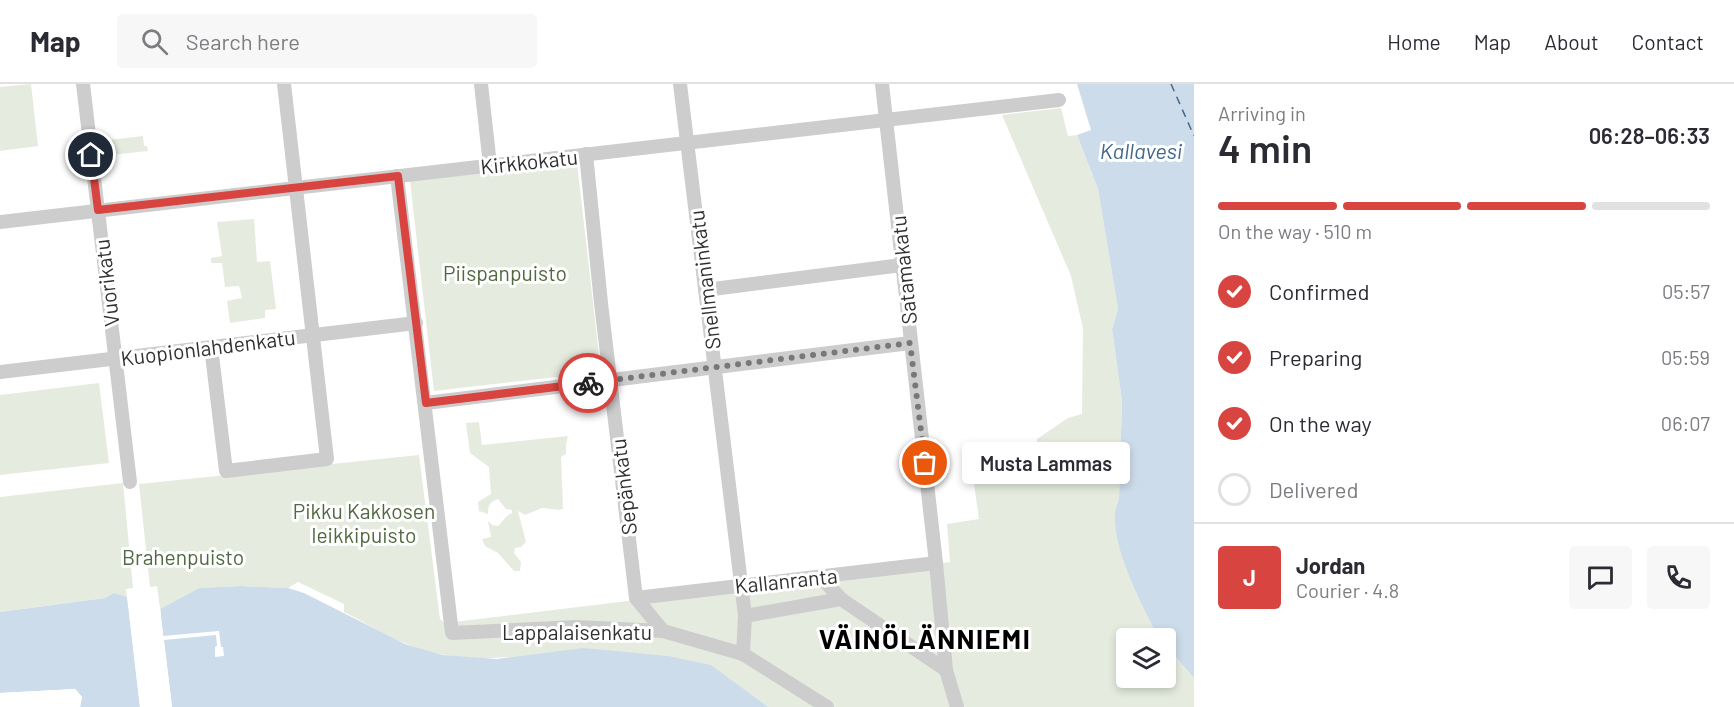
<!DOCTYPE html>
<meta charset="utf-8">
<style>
body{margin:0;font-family:Barlow,sans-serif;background:#f7f7f7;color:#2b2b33;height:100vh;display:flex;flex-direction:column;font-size:22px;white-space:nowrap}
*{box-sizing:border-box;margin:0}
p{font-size:20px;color:#7c7c81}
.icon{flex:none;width:33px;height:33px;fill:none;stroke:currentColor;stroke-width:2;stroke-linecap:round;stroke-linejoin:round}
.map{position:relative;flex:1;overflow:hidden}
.sheet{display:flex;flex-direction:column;background:#fff;width:540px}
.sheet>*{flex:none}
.tools{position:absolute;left:1116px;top:544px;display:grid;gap:12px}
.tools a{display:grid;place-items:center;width:60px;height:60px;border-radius:6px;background:#fff;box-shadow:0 3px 9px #0003;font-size:30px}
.pin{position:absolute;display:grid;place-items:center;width:51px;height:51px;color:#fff;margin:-26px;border:3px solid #fff;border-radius:50%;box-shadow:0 2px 6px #0007}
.courier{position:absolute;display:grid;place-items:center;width:60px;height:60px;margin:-30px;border:4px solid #d84440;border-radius:50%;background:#fff;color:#222;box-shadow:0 2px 8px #0007}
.bubble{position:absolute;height:42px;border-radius:6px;background:#fff;box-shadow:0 3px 9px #0003;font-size:20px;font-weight:600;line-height:42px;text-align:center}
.summary em{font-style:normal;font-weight:600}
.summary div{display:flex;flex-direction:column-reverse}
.summary{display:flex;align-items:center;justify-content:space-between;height:102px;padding:0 24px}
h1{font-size:39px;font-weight:600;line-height:45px}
.bar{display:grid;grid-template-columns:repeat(4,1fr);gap:9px 6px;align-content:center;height:72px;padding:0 24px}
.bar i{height:8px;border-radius:4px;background:#e1e1e2}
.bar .on{background:#d84440}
.bar p{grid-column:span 4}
.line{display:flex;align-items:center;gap:15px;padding:0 24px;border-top:2px solid #e1e1e2}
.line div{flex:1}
.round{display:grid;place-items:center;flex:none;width:63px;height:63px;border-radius:6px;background:#f7f7f7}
ol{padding:0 24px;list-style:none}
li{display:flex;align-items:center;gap:18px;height:66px}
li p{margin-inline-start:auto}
li .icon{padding:6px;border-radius:50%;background:#d84440;color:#fff;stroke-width:4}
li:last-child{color:#7c7c81}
li i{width:33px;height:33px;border:3px solid #e1e1e2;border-radius:50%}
header{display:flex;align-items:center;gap:36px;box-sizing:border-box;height:84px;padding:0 30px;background:#fff;border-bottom:2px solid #e1e1e2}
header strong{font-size:28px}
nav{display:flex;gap:33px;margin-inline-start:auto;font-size:21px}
.search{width:420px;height:54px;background:#f7f7f7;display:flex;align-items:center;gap:15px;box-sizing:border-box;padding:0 21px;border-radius:6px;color:#7c7c81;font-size:22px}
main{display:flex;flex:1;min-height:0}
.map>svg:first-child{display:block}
.green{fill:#e5ecdf}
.water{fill:#cddcea}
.pier{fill:#fff}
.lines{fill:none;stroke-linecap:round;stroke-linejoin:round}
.ferry{stroke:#43698c;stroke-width:1.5;stroke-dasharray:8 6;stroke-linecap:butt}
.minor{stroke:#cdcdcd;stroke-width:14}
.done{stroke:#787878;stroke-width:6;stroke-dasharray:0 10.8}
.route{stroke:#d84440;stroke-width:8}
.labels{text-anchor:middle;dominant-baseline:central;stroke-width:6;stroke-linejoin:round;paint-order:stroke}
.street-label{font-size:21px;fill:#303030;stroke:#fff}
.park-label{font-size:21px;fill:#4f6940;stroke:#fff}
.water-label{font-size:22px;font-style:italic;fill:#43698c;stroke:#fff}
.district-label{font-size:27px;font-weight:bold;letter-spacing:1.5px;fill:#000;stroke:#fff}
</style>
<header>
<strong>Map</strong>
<div class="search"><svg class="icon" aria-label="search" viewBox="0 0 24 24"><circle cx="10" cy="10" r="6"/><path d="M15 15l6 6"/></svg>Search here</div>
<nav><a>Home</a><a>Map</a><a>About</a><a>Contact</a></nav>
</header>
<main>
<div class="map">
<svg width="1194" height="623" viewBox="0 0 1194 623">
<rect width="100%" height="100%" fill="#fff"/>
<g class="green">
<path d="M31,0L38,62L0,67V3Z"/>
<path d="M1061,24L1068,52L1077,51L1098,105L1118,225L1112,245L1122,317L1119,414C1111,443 1118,459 1128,486C1138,510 1147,532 1160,555H1126V594H1166V562L1194,594V623H562L554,568C501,575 458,580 407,560C385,552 365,538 344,528V520L298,498L288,504L241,502L199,504L160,525L157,502L150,503L139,400L419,371L440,535L445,539L950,478L947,440L979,435L974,400L991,390L1036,375L1037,355L1068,334L1082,330L1083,245L1071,192L1002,31Z"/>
<path d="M143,52L144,62H147L148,67L102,72L100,57Z"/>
<path d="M577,79L601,288L434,307L410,97Z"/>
<path d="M254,135L257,178L270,177L276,225L265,226V234L230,239L227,217L242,214L239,202L225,203L222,179H211V174L222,172L217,138Z"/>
<path d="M99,299L109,379L0,391V311Z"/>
<path d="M479,338L482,361L568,352L566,360V370L561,373L563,425L559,426L542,424L525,431L518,427L526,458L521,463L515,464L514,469L521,478L520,487H514L498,469L485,462L482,455L491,453L488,437L492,441L498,442L508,431L512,429V426L506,425L498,415C490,418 488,421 488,430L479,427L478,418L491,410L489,383L470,369L466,339Z"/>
<path d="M123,399L133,504L126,505L127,513L114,509L105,514L0,528V413Z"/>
</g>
<g class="water">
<path d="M1077,0H1194V594L1166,562V555L1159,554C1143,524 1113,466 1115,432C1115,425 1118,419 1119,414L1122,317L1112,245L1118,225L1098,105L1077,51L1091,46Z"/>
<path d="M241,502L288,504L304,509L405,560L443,571L497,575L583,564L668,572L711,581L768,623H172L160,525L199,504Z"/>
<path d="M114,509L127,513L140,623H80L82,613L75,605L0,609V528L105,514Z"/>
</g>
<g class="pier">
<path d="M127,510L130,513L143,623H140Z"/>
<path d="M160,522L163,552L219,547L221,563H223L224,572L215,573V563L217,562L216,551L164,556L172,623H169L157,526Z"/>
<path d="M75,605L82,613L80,623H77L79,614L74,608L0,612V609Z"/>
</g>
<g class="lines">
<path class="ferry" d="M1171,0L1194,52"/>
<g class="minor">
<path d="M83,0L130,398"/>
<path d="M481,0L490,81"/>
<path d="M680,0L745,532L743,570"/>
<path d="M882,0L936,479L946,586L957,623"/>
<path d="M586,70L601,219L636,514L663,547"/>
<path d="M397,92L452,549L576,543L663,547L743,570L827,623"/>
<path d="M0,138L1059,16"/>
<path d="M705,206L902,181"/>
<path d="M211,263L226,387L327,375L284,0"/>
<path d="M0,288L416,239"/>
<path d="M426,319L910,259"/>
<path d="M821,493L841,515L946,586"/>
<path d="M636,514L936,479"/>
<path d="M745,532L841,515"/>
</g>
</g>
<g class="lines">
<path class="done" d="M588,299L910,259L925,379"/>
<path class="route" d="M91,71L98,126L398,92L426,319L588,299"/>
</g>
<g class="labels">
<g class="street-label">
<text transform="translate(529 77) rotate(-6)">Kirkkokatu</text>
<text transform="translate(903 186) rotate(-96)">Satamakatu</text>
<text transform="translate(704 196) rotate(-97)">Snellmaninkatu</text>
<text transform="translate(106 199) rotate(-97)">Vuorikatu</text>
<text transform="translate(208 263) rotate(-7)">Kuopionlahdenkatu</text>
<text transform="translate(623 403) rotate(-97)">Sepänkatu</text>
<text transform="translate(786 496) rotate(-6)">Kallanranta</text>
<text x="577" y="547">Lappalaisenkatu</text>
</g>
<g class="park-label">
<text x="505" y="188">Piispanpuisto</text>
<text x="364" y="426">Pikku Kakkosen<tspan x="364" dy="24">leikkipuisto</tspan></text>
<text x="183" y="472">Brahenpuisto</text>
</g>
<g class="water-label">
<text x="1141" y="66">Kallavesi</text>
</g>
<g class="district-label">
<text x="925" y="554">VÄINÖLÄNNIEMI</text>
</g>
</g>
</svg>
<div class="tools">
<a><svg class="icon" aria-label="layers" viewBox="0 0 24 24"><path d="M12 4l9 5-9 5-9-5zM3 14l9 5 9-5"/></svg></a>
</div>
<div class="pin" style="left:925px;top:379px;background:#ea580c"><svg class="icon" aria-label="bag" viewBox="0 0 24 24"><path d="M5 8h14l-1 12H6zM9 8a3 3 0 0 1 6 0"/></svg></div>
<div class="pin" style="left:91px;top:71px;background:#1f2937"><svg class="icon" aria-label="home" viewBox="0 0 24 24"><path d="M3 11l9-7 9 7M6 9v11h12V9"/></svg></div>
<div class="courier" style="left:588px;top:299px"><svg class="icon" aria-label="bike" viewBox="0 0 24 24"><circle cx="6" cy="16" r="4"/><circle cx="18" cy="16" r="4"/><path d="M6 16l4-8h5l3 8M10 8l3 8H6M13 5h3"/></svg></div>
<div class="bubble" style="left:962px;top:358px;width:168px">Musta Lammas</div>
</div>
<section class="sheet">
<div class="summary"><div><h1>4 min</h1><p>Arriving in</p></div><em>06:28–06:33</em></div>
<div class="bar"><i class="on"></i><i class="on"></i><i class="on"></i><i></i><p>On the way · 510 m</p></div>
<ol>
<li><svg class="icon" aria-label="check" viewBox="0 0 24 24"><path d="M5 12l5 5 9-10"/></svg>Confirmed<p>05:57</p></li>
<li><svg class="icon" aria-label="check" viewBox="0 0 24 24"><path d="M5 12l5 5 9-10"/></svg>Preparing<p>05:59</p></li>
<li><svg class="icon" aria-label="check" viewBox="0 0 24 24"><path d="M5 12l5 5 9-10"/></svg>On the way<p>06:07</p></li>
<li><i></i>Delivered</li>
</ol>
<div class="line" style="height:108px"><b class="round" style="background:#d84440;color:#fff">J</b><div><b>Jordan</b><p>Courier · 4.8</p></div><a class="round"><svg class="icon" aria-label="chat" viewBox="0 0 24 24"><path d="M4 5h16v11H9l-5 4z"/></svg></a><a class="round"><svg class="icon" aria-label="phone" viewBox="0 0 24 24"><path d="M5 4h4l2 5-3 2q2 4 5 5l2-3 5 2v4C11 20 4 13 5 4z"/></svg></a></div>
</section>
</main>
